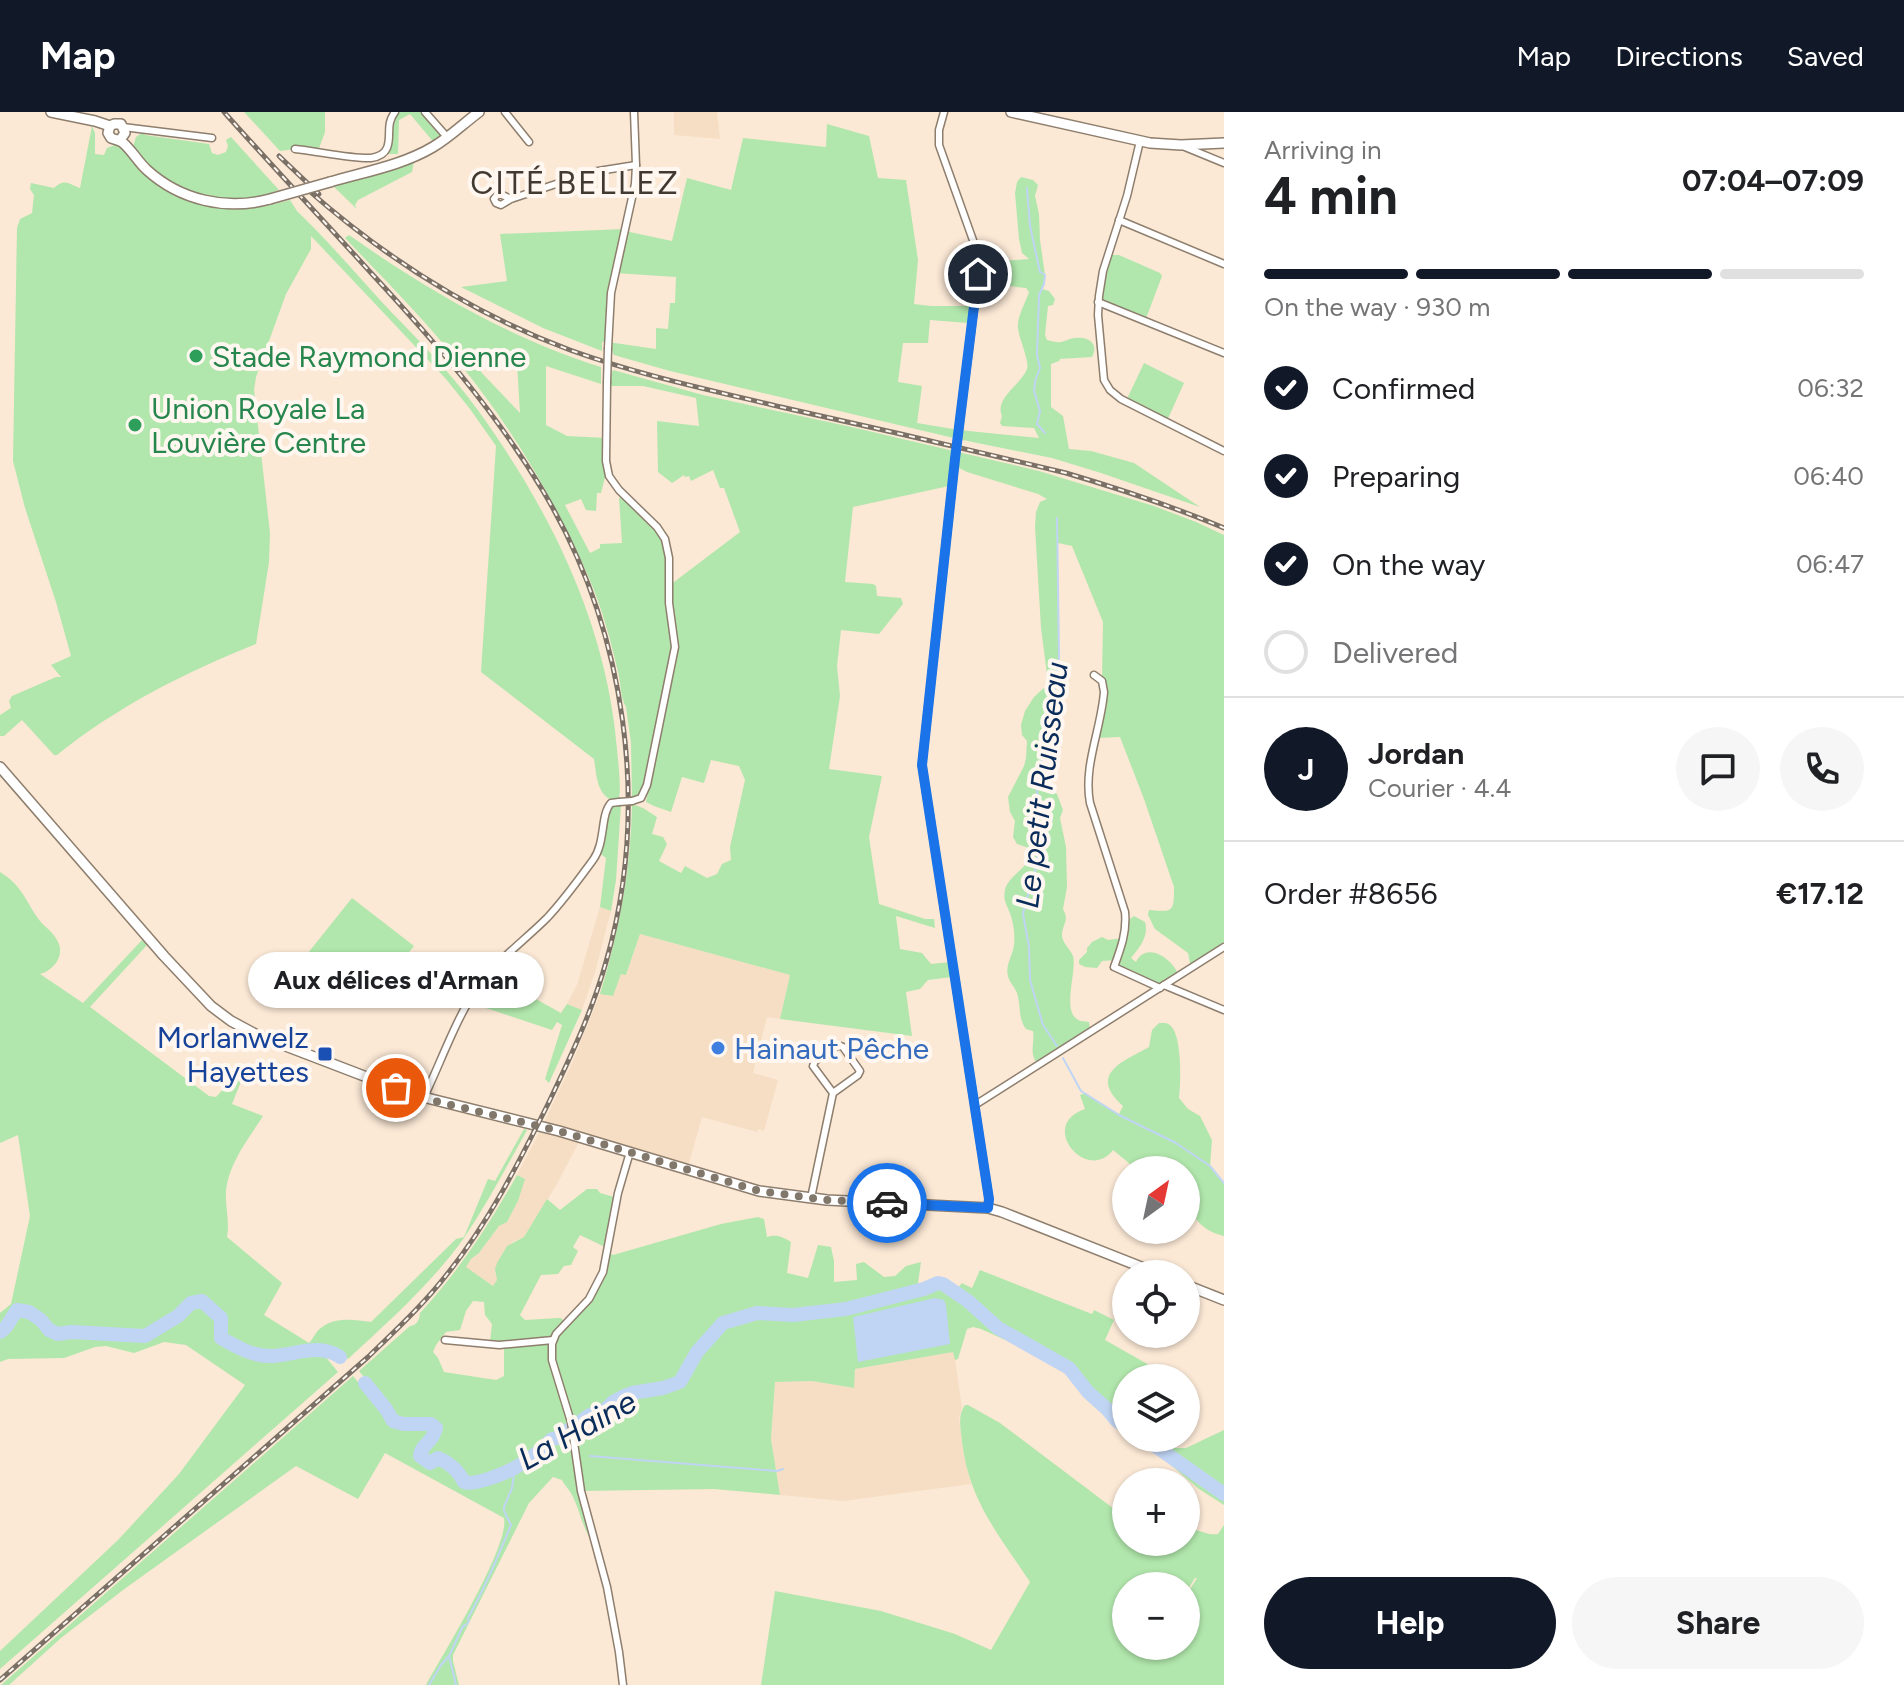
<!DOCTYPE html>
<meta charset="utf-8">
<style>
body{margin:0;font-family:Figtree,sans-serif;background:#f6f6f6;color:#202124;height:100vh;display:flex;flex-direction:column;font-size:30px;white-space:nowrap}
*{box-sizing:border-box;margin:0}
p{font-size:26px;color:#757577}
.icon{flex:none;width:44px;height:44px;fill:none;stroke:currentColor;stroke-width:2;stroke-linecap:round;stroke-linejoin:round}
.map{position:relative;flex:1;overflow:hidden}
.details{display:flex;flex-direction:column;background:#fff;width:680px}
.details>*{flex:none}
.needle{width:52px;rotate:33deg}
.controls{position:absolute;left:1112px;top:1044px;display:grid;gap:16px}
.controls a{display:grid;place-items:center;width:88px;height:88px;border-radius:50%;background:#fff;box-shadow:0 2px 6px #0004;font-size:40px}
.pin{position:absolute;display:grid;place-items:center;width:68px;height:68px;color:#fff;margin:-34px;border:4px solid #fff;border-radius:50%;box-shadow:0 2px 8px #0007}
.courier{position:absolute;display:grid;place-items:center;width:80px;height:80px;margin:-40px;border:6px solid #1a73e8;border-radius:50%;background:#fff;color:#222;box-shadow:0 2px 10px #0007}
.bubble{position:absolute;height:56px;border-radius:28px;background:#fff;box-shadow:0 2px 6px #0004;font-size:26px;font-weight:700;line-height:56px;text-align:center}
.headline em{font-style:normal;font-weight:700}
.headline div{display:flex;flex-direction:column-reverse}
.headline{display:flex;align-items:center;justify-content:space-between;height:136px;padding:0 40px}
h1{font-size:52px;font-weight:700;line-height:60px}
.bar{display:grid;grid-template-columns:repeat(4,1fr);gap:12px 8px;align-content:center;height:96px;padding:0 40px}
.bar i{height:10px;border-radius:6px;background:#e0e0e0}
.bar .selected{background:#111827}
.bar p{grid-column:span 4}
.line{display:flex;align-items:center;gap:20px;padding:0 40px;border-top:2px solid #e0e0e0}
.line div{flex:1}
.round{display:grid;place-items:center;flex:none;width:84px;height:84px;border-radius:42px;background:#f6f6f6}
ol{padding:0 40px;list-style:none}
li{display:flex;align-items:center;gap:24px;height:88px}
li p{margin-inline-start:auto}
li .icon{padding:8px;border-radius:50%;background:#111827;color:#fff;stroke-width:4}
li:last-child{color:#757577}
li i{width:44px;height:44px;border:4px solid #e0e0e0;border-radius:50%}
.cta{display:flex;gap:16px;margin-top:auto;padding:16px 40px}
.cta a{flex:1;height:92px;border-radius:48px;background:#111827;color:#fff;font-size:32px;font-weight:700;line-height:92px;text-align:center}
.cta a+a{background:#f6f6f6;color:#202124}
header{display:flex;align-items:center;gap:48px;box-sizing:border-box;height:112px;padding:0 40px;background:#111827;color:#fff}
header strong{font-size:38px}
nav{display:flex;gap:44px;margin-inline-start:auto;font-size:28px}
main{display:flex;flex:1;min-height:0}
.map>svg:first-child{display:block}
.built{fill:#f6dec5}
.green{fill:#b1e7ac;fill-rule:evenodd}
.water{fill:#c0d5f4}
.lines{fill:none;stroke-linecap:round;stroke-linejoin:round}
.stream{stroke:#c0d5f4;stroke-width:2}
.river{stroke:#c0d5f4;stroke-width:14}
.street-casing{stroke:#8e7e6d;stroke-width:9}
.secondary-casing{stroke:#8e7e6d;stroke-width:12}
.street{stroke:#fff;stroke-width:6}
.secondary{stroke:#fff;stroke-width:9}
.rail-casing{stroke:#7b7065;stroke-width:5}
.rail{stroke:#fff7f0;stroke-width:2;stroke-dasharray:6;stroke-linecap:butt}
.street-bridge-casing{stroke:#8e7e6d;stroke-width:9;stroke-linecap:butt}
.secondary-bridge-casing{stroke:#8e7e6d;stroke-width:12;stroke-linecap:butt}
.street-bridge{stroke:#fff;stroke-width:6}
.secondary-bridge{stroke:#fff;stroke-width:9}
.done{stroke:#82776b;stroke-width:8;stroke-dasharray:0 14.4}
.route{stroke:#1a73e8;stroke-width:10}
.leisure-dot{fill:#2e9e5b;stroke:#fff7f0;stroke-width:3}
.shop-dot{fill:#3f7fe0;stroke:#fff7f0;stroke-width:3}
.transit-dot{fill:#1a4fb4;stroke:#fff7f0;stroke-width:3}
.labels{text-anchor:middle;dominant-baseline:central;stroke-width:8;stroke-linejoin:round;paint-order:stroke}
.leisure-label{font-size:30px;fill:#27864d;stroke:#fff7f0;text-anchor:start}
.transit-label{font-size:30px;fill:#164399;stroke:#fff7f0;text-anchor:end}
.shop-label{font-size:30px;fill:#366cbe;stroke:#fff7f0;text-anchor:start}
.neighbourhood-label{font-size:32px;letter-spacing:2px;fill:#413a32;stroke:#fff7f0}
.water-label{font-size:32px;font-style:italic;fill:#0a2c5a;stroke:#fff7f0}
</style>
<header>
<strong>Map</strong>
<nav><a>Map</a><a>Directions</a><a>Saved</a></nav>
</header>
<main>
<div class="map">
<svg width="1224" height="1573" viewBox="0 0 1224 1573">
<rect width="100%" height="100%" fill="#fbe8d5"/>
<g class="built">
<path d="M674,0H717L720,27L674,23Z"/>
<path d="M600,795L611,799L595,860L582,898L567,892L577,873Z"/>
<path d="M640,822L790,863L780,907L767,905L753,961L778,968L764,1019L758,1017L757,1020L702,1005L688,1055L542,1015L572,951L600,882L613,884L621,862H627Z"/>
<path d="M540,1019L579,1030L557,1072L524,1125L512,1130L495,1157L497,1168L494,1174L465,1156L471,1147L479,1141L499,1114L507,1110L518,1089L524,1066L517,1063Z"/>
<path d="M954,1239L962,1296L959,1306L964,1345L971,1372L843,1389L780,1383L771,1327L775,1270L812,1269L853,1276L855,1257Z"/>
</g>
<g class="green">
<path d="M244,0H325V20L318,39L295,37L280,39Z"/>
<path d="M395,0H425L447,25L436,33L410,2L399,8L398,42H383L386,38L389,11Z"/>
<path d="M827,12L869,24L878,66L906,68L918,148L914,192L931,194H970L968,211L930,208L928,231H903L898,270L922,274L917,311L959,318L1039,326L1034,316L1002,314L1000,311L1002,304C994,286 1021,273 1027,257C1030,250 1019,227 1018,216C1017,204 1025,192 1029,180L1026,176L990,172L989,150L1029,147L1022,141L1019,127L1015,81L1017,70L1021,65L1033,68L1038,73L1035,84L1039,102L1040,128L1045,163L1042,177L1049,179L1055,187L1053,193L1048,194L1045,223L1047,228C1051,229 1058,231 1061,230C1066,229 1070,226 1075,226C1089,224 1099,232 1092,245L1060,247L1059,249L1051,252V295L1063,304L1069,337L1091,339L1134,351L1200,395L1101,361L1052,346L958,327L670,259L614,243L608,230H602V239L543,216L461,175L507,169L500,122L625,117V119L672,129L687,66L731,78L743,26L826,35ZM615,161L676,165L675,191H670L668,217L656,216V237L608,230Z"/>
<path d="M92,14L95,21V42L104,43L107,36L115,33L132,38L136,25L143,20L145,23L209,32L212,41L218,43L226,40L228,34L226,28L231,25L279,78C270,80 265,88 256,91C243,96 194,82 177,79L176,83C218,102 247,100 290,88L297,99C326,127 353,158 380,188C413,223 449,258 477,297C546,392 601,500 615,618C616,630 622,676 619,685C619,687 617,688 615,690C596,682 597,665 594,647L481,560L496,334L470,297L446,267L311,124V137L286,182L256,265L254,278L270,421L269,450L256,532C184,561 118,594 57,643H54L22,608L4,624H0V603L11,596L9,589L12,584L56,565H61L51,553L71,544L56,490L25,396L13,349L17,116L20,107L32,101L34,83L30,77L31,71L54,76C65,66 68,72 80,76Z"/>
<path d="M415,43L412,60L358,88L355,93L357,97L334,75Z"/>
<path d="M349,123C427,178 509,226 601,255V272L546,254V313L567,324L607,326L609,364L605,365L601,381H597L596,399L586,398L581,387L565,393L590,441L600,436V432L622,431L619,386L621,385L652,416L657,415L665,427L670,473L740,420L724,376H720L713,358L691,369L689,364L685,365L684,363L672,371L658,360L657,309L699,314L696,286L643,274H607L613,258L703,283L847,314L1039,359L1154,394L1196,410L1224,423V835L1192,852L1190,851L1188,841L1155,817L1148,803L1149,798C1173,800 1174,801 1174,775L1144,687L1120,625L1096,626L1102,569L1103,510L1072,434L1058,431L1059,545L1054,587L1037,672L1051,677L1057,682L1063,698L1060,706L1066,735L1067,775L1063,797C1069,808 1064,810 1062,821C1061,831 1070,836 1073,844C1077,860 1062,897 1077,907C1080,910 1085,909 1089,910L1090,918L1039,953C1028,943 1035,932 1033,919L1026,917C1018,907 1021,893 1017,881C1015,875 1009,870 1008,864C1005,853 1013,843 1014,833C1015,826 1014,815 1012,808C1010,797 1002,790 1005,778C1009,761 1035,754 1029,736L1017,732L1013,725L1015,709L1010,700L1008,685L1024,654L1026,646L1027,629L1022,623L1021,613L1025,599L1034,585L1045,575L1047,562L1041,516L1035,415L1036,400L1040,390L1047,387L1038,382L967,360L957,355L954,348L951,352L949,374L853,395L845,470L873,472L876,474L877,484L901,486L903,492L879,522L841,518L837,554L840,584L829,657L882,664L869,725L879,792L925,807H934L935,816L896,804L900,837L922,841L931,852L950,850L952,865L928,868L920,877L906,880L912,924L780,907L790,863L640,822L626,863L621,862L613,884L600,882C619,820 631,757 632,692L643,696L657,705L652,722L663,725L667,732L659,749L681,761L685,754L707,766L717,762L722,752L731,748L730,735L745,668L739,654L711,648L704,671L682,665L671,700L654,694L646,690L648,680L647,674L640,683L632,686L631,631L626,595C620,585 621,571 618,560C611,529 602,496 589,466C556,390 513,317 460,252C425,208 384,167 345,126ZM486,246L519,248L517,252L520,301L481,260Z"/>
<path d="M1112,143H1119L1160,161L1162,164L1145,209L1098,190L1108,145Z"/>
<path d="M1144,251L1184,271L1166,311L1127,287Z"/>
<path d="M621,693L616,768L611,799L600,795L606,746L598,740L609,696Z"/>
<path d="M0,760C23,774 25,789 40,809C45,815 53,820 57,828C66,843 54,858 40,862L83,891L142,828L147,833L90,895L209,984L216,985L237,962L239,961L244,962L232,992L263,1004C249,1026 228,1052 226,1080C225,1095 230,1110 227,1125L282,1171L264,1203L309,1231C313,1227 316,1219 321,1216C335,1204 355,1208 371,1210L456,1127L464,1125L488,1067L495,1069L524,1017L527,1018C507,1054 487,1092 464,1126C431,1172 389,1209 348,1247L334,1237L324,1236V1243L338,1260L0,1557V1539L118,1428L179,1362L245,1273L186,1233L164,1230L134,1241L106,1234L95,1235L64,1246L8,1247L0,1250V1201L11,1192L30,1104L18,1023L0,1031Z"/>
<path d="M352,786L414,834L384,871L375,866L369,877L308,841Z"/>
<path d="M1134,804L1145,810C1149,824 1140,835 1131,846L1136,850C1146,829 1172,846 1178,862L1160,876L1121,858L1116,848L1102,849L1097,856L1085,855L1079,852V848L1087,840V836L1092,830L1102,825L1108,828L1124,826L1126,810Z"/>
<path d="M489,861L561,901L567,892L582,898L549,971L545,967L562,913L557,910L552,918L468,890Z"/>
<path d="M1159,911C1164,911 1167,910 1171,914C1182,925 1181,971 1179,986L1188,997L1200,1004L1212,1028L1210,1054L1224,1071V1124C1204,1119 1197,1110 1186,1092V1058H1134L1135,1056L1113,1038C1087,1072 1037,1013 1085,997L1080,983L1085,981L1119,1002L1123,994C1088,962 1122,950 1149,935L1152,918Z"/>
<path d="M517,1063L525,1067L518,1089L507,1110L499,1114L479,1141L471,1147L466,1155L493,1174L497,1168L495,1157L497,1151L507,1134L524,1125L547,1087L560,1098L587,1077H597L600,1081L614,1085L605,1135L580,1123L573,1135L578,1139L571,1153L564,1154L558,1162L541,1163L520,1203L525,1208L557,1206H561L565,1210L550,1232L565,1293L592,1429C582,1415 580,1399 573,1385C570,1378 565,1374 562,1368L553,1365L529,1391L453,1543V1549L459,1573H426C442,1544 510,1434 504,1406L385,1341L358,1387L296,1354L123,1478L61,1526L9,1573H1L353,1264L373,1288L379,1283L359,1259L410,1214C417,1213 419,1209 420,1201C459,1159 489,1113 517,1063ZM473,1189L484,1190L485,1203L492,1212L490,1230L504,1229V1264L496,1268L444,1260L438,1246L433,1240L436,1233L446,1220L460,1218L466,1199Z"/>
<path d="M758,1105L764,1107L767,1125C777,1122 783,1125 791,1130L787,1161L808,1166L818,1133L831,1135L834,1149V1170L857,1168L856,1152L864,1150L884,1165L895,1164L906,1154L921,1150L918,1171L939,1175L953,1182L962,1171L972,1176L980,1158L1092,1202L1094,1198L1114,1208L1105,1228L1172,1266H1126V1317C1103,1304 1090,1282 1071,1264C1054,1247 1004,1228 981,1217L973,1215L967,1217L958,1247L955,1248L953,1240L855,1257L854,1276L812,1269L775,1270L771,1327L780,1383L714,1377L581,1379L575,1334L620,1305L612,1289L606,1296L588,1301L574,1311L552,1248L553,1228L579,1198L607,1153L610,1141L613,1143L721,1112Z"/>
<path d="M965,1293H968L1000,1311L1126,1406V1430C1132,1430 1142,1428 1148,1430C1160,1433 1165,1447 1178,1430H1186V1418C1197,1415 1206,1424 1218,1422L1224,1413V1573H761L775,1479L881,1499L955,1522L991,1538L1030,1470C999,1423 969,1389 962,1330C961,1317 957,1304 965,1293ZM1148,1461L1155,1463V1474H1186V1480L1195,1466H1197L1186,1484V1534H1126V1526L1120,1527L1126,1519V1506L1115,1497L1126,1484V1474C1142,1474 1141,1475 1148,1461Z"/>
<path d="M1224,1318V1393L1199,1377L1139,1326H1166V1329L1176,1336H1186Z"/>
</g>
<path class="water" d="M935,1186L944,1188L946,1193L950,1232L858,1250L853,1205Z"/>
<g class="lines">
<g class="stream">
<path d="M1027,76L1030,114L1040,160L1045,163L1044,172L1039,183L1037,243L1040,256L1035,269L1034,279L1040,299L1037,312L1045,321"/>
<path d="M1057,406L1059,545L1054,587L1037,672L1038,741L1034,767L1026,788L1023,802L1029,835L1030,868L1043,913L1057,934"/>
<path d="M1063,946L1081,979L1119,1003L1176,1031L1210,1054L1224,1071"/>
<path d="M590,1344L777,1359L783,1357"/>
<path d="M449,1544L456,1573"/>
<path d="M429,1573L441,1553L449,1544L463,1514L466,1513L469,1509L468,1506C485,1476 498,1445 511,1413L504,1399V1395L512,1376L514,1362L511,1357"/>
</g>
<g class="river">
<path d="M0,1220L6,1215L17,1198L29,1200L41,1208L49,1218L58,1222L72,1220L145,1224L178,1204L191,1191L202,1189L221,1206V1226C237,1235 252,1244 270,1244C293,1244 318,1230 340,1245"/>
<path d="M365,1271L386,1297L393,1309L403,1312H431L436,1316C432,1333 421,1331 420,1344L430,1351L438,1346C450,1351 458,1358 464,1370C477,1374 511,1359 523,1351C533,1345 544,1335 552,1327L557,1326L590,1303L606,1297L613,1290L622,1285L632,1281L663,1276L680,1270L697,1240L723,1211L757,1201L793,1203L846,1197L924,1177L938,1171L943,1172L968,1189L998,1216L1069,1256L1088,1280L1107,1297L1117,1309L1126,1315"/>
<path d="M1144,1326L1224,1382"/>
</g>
<defs>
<g id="street">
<path d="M425,0L447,25"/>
<path d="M505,0L529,30"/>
<path d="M944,0L939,18V33L974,131L979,156L955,347L922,653L989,1087L988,1096"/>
<path d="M123,15L212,26"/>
<path d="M1140,29L1127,84L1103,159L1099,184L1098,203L1104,268L1110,278L1121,287L1224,339"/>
<path d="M1185,35L1224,51"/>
<path d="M295,37C316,39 352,47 371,46C378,45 384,43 387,36C392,23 385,13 395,0"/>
<path d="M511,87L500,82L497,83L494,87L496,91L501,93L511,87L592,60L636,53"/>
<path d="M1119,108L1224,152"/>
<path d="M1098,190L1224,241"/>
<path d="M608,236L611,181L635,72L636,53L634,0"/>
<path d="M607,271L606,349L609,364L619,378L657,415L665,427L669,446V491L675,535L647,673L641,686L632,689"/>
<path d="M1094,563L1102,569L1104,580C1101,618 1083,654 1090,691L1125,800C1127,820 1121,836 1114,855L1160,876"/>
<path d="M1164,873L1224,898"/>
<path d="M424,985C441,950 458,901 481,870C500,846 526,827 547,806C564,788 579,767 593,748C606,730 600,703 611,691L619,690"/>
<path d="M975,993L1224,835"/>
<path d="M811,1086L833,981L858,963L860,959L843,935L838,933L815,949L813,954L833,981"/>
<path d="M445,1228L499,1233L553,1228"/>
<path d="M623,1573L619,1540L607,1475L581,1379L571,1310L552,1248V1232L556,1222L589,1187L603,1160L618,1081L630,1040"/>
</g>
<g id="secondary">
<path d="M51,0L95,9L110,14L114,12H121L125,21L120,28"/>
<path d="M1011,0L1150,31L1181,33L1224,31"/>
<path d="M110,14L108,21L111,26C114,27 118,28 122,30C131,37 138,50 147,58C180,88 226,99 270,87"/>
<path d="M330,70C364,60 403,53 433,35C450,25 464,11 479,0"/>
<path d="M0,655L164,844L211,894L231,909L257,923L411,982L559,1019L759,1079L827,1088L988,1096L1002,1100L1159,1162"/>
<path d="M1186,1173L1224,1188"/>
</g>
</defs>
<use href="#street" class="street-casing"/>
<use href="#secondary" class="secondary-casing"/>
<use href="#street" class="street"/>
<use href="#secondary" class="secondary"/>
<defs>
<g id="rail">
<path d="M279,44L319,82"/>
<path d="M307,77C384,145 473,202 570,238C639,263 710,278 781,295C876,316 971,338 1066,361C1120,377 1172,394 1224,416"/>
<path d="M0,1568L368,1245C396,1218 424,1192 448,1161C489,1110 519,1050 548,992C570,946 592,900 606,850C651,694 626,518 543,379C495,299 435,230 372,162C323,108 273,55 224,0"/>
</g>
</defs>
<use href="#rail" class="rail-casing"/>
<use href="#rail" class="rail"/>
<defs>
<g id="street-bridge">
<path d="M607,271L608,236"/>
<path d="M619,690L632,689"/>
</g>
<path id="secondary-bridge" d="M270,87L330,70"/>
</defs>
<use href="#street-bridge" class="street-bridge-casing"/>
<use href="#secondary-bridge" class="secondary-bridge-casing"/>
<use href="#street-bridge" class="street-bridge"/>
<use href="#secondary-bridge" class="secondary-bridge"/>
</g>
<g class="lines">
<path class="done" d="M396,976L435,989L559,1019L759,1079L827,1088L887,1091"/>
<path class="route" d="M887,1091L988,1096L989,1087L922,653L955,347L978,162"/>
</g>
<g class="leisure-dot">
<circle cx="196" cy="244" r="8"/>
<circle cx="135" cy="313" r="8"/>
</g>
<circle class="shop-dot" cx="718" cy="936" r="8"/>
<rect class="transit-dot" x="317" y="934" width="16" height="16" rx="4"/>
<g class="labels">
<g class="leisure-label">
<text x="212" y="244">Stade Raymond Dienne</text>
<text x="151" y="296">Union Royale La<tspan x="151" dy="34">Louvière Centre</tspan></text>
</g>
<g class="transit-label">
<text x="309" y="925">Morlanwelz<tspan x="309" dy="34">Hayettes</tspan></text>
</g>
<g class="shop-label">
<text x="734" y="936">Hainaut Pêche</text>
</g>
<g class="neighbourhood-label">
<text x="575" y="71">CITÉ BELLEZ</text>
</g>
<g class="water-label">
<text transform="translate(1042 673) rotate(-83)">Le petit Ruisseau</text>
<text transform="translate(577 1318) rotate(-29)">La Haine</text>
</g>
</g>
</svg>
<div class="controls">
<a><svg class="needle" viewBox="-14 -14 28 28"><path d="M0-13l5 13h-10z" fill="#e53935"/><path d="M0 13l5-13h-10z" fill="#757577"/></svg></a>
<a><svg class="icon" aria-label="locate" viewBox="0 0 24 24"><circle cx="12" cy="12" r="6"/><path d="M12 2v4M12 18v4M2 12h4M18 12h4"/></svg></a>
<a><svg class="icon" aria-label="layers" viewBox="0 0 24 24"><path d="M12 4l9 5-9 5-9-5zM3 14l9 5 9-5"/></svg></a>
<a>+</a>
<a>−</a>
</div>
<div class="pin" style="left:396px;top:976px;background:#ea580c"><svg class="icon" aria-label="bag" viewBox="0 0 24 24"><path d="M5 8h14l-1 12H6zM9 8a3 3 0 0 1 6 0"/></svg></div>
<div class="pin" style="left:978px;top:162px;background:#1f2937"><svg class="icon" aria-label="home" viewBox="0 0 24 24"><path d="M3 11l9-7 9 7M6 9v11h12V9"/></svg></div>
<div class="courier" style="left:887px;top:1091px"><svg class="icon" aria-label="car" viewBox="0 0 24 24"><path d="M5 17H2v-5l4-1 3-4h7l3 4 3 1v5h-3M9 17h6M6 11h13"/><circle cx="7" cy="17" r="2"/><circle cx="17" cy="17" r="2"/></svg></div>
<div class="bubble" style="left:248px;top:840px;width:296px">Aux délices d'Arman</div>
</div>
<section class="details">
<div class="headline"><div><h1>4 min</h1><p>Arriving in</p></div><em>07:04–07:09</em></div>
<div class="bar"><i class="selected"></i><i class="selected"></i><i class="selected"></i><i></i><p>On the way · 930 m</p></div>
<ol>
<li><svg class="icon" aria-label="check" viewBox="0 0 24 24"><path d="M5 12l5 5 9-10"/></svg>Confirmed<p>06:32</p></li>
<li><svg class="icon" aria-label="check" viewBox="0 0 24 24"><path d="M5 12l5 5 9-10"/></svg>Preparing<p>06:40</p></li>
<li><svg class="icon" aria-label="check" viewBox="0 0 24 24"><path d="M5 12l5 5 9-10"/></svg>On the way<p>06:47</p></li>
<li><i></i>Delivered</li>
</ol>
<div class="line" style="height:144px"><b class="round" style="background:#111827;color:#fff">J</b><div><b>Jordan</b><p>Courier · 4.4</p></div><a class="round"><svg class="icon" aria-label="chat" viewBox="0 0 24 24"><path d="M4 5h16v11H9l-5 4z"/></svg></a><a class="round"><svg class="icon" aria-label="phone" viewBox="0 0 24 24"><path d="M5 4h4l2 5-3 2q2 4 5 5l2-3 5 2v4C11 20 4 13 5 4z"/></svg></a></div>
<div class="line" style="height:104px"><div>Order #8656</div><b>€17.12</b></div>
<div class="cta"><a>Help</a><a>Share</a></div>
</section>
</main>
